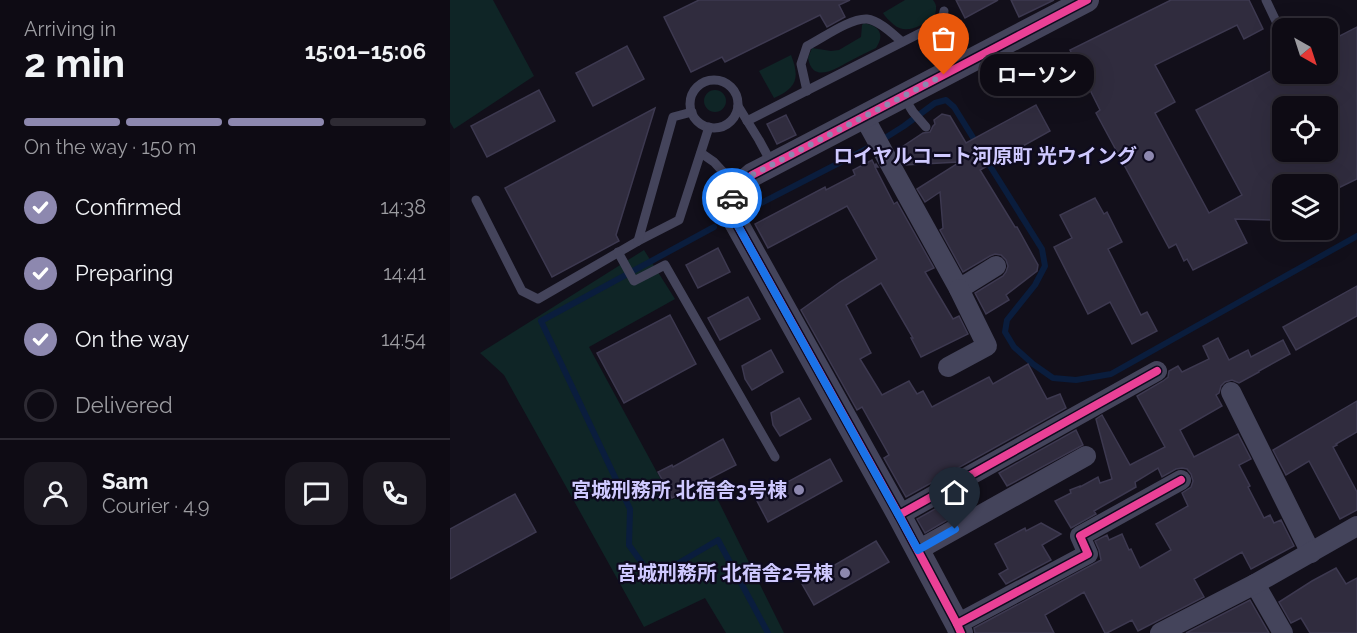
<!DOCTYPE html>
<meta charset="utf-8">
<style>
body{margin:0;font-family:Raleway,"Noto Sans JP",sans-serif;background:#1c1922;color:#f1f3f6;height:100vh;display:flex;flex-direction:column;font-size:22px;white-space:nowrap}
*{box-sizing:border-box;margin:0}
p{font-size:20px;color:#9b9ba0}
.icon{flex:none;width:33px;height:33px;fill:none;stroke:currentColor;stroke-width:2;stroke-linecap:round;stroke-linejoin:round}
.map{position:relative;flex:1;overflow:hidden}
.sheet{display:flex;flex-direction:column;background:#0e0b14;width:450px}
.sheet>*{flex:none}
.needle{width:39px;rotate:141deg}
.controls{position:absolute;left:822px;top:18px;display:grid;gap:12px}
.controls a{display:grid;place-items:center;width:66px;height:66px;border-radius:12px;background:#0e0b14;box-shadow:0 6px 24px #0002,0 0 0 2px #2e2b34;font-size:30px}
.pin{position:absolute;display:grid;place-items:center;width:51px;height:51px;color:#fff;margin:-62px -26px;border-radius:50% 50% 50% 0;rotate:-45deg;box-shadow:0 0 6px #0007}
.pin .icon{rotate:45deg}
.courier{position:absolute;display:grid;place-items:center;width:60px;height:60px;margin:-30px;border:4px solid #1a73e8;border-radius:50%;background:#fff;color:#222;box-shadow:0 2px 8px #0007}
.bubble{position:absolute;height:42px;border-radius:18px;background:#0e0b14;box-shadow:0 6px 24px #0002,0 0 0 2px #2e2b34;font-size:20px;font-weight:700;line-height:42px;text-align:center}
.headline em{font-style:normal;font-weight:700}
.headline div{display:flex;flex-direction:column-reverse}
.headline{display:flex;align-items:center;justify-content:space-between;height:102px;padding:0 24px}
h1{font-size:39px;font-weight:700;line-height:45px}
.bar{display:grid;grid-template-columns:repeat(4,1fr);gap:9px 6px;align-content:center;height:72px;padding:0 24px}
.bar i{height:8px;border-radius:4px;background:#2e2b34}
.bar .selected{background:#8d88af}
.bar p{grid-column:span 4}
.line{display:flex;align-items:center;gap:15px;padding:0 24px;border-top:2px solid #2e2b34}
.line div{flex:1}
.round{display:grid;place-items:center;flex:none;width:63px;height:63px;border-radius:18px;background:#1c1922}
ol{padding:0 24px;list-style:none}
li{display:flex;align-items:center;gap:18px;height:66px}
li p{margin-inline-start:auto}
li .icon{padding:6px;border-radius:50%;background:#8d88af;color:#fff;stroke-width:4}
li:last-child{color:#9b9ba0}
li i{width:33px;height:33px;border:3px solid #2e2b34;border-radius:50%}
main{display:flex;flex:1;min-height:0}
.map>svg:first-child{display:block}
.green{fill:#0f2526}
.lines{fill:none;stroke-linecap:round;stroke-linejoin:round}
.stream{stroke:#0a1d3d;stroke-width:6}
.building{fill:#302c3e;stroke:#3d3950;stroke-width:1.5;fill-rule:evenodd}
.service{stroke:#44445b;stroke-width:9}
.minor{stroke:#44445b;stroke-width:20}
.tertiary{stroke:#44445b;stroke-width:24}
.cycleway-casing{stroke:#0e0b1f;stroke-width:11}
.cycleway{stroke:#ea4096;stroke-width:8}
.done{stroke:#8d88af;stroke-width:6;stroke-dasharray:0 10.8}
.route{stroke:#1a73e8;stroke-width:8}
.poi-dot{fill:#8d88af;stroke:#0e0b1f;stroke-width:2}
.labels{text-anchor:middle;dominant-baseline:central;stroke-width:4.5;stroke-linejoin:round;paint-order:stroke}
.poi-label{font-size:20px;font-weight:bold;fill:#cfc9ff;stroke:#0e0b1f;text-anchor:end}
</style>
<main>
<section class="sheet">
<div class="headline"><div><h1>2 min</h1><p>Arriving in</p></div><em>15:01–15:06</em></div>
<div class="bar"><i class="selected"></i><i class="selected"></i><i class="selected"></i><i></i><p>On the way · 150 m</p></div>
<ol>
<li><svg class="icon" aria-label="check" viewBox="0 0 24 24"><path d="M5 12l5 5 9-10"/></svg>Confirmed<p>14:38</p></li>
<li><svg class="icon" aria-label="check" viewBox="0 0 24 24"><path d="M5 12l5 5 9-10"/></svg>Preparing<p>14:41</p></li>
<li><svg class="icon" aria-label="check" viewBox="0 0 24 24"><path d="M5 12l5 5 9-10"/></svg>On the way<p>14:54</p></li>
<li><i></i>Delivered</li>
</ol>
<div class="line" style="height:108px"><a class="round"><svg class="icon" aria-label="person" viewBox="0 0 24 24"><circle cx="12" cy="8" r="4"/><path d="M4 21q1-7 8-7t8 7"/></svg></a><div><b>Sam</b><p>Courier · 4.9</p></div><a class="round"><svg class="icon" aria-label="chat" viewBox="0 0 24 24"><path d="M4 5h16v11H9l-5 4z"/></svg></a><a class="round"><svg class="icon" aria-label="phone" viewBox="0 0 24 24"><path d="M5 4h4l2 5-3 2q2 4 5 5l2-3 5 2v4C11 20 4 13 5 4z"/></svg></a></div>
</section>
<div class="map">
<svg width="907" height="633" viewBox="0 0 907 633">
<rect width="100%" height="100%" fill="#120f1a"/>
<g class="green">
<path d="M0,0H43L84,76L4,129L0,122Z"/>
<path d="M455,0H483C488,6 486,11 484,18C471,25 456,36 443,24C439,20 436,18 433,13Z"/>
<path d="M414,23C430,26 435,35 426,48C417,52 408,57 400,61C385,69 363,84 358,58L362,48L381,51L389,50L411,37L412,25Z"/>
<path d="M341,55C350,78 347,88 324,98L309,71Z"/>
<circle cx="265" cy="101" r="11"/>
<path d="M194,250L225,299L139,347L222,500L258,480L334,633H276L255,598L194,627L54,375L30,353Z"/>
</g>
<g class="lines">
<g class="stream">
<path d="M435,138L454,126L485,103L496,100L504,107L527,144"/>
<path d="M535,158L592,249L595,266L585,285L557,320L555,332L564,347L583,364L603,378L626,380L661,374L907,236"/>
<path d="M296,211L422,146"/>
<path d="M264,227L91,321L180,509L179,545L197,570L210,574L268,540L318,633"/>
</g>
</g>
<g class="building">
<path d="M249,0H400L389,5L395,17L377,27L370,15L275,62L272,57L241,72L214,17Z"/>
<path d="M506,0H548L515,18Z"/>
<path d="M561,0H604L569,17Z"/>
<path d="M721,0H799L813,29L794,39L787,25L705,65L725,102L705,113L759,213L792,195L746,110L832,65V74H878V42L907,27V179L878,193V184H832V215L822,220L785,219L797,243L743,270L737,259L734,261L726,244L719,248L646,113L650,110L620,50ZM832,106H878V152H832Z"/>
<path d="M177,46L194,79L143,106L126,73Z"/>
<path d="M89,90L105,121L37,157L21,126Z"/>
<path d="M586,105L600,131L530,170L565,227H567L588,265L587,271L556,295L559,300L536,314L525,293L553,276L556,272L558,266L556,260L551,255L545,254L540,256L513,272L490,230L493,228L490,192L475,202L467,189L510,162L454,165L446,151L473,133L480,132L483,126L485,124L484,120L492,114L500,116L516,143Z"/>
<path d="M205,108L166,235L169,241L102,277L55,188Z"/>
<path d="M336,115L346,135L327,144L317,124Z"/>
<path d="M422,160L425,166L426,164L428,167H425L444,204L447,202L484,268L475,272L503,319L509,316L518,334L471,357L461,338H463L431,283L396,305L421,353L410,359L432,395L459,381L467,394L473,391L482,407L539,377L543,384L578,364L597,399L610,394L616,408L456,497L434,458L439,455L412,407L407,410L351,310L390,282L427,259L397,206L318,248L305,224L375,187L376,190L405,175L403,170Z"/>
<path d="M645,198L654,214L657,212L672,242L658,249L691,315L697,312L707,331L682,344L660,302L638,314L604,247L622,238L610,215Z"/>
<path d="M268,248L280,272L248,288L236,265Z"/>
<path d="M907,286V316L846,350L833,327Z"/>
<path d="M298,297L310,319L270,340L258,318Z"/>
<path d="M220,315L246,364L174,403L147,353Z"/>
<path d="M768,338L779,360L798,350L801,357L833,340L840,354L809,371V372L789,383L782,380L775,382L771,386L769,393L766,395L772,406L730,430L744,457L788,434L801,459L789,465L800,486L798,487L814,518L820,515L824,523L831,520L844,546L801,569L792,552L744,579L754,597L688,631L682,620L657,633H655L634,592L595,615L604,633H525L524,628L651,560L649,550L645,541L657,535L659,540L672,534L679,550L681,549L690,568L721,550L706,524L738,506L732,493L741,487L743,481L741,474L737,469L732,468L726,469L712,477L708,468L685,482L686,487L644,511L646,514L621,528L605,501L621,493L620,490L630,486V487L648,477L650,483L662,479L646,419L652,415L680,465L715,447L687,396L713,381L718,377L719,371L728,366L732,372L759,359L753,346Z"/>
<path d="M321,350L333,372L302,390L295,379L292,366Z"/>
<path d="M349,398L361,419L330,436L323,425L321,413Z"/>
<path d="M907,401V432L886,444L887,445L883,447L907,492V510L890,519L859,461L836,475L823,450Z"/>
<path d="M626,430L633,445L557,486L549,473Z"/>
<path d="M273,439L286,465L222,498L208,472L222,465L223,467Z"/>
<path d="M380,459L392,481L318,522L306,499Z"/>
<path d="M65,494L86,532L0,579V529Z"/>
<path d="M501,500L508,514L475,533L467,519Z"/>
<path d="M591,523L611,534L592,545L601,560L556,584L549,574L558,569L545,544L575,528L576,531Z"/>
<path d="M426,541L439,562L364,605L352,584Z"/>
<path d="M886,568L896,584L907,578V633H860L851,618L841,623L829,602L862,581Z"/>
<path d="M800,600L819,633H736Z"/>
</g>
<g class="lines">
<g class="service">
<path d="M816,0L832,34"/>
<circle cx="264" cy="104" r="24"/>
<path d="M357,91L351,64L357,46C373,38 400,18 417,19C429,20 444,35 452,42"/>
<path d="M453,96L463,112L476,127"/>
<path d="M288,106L309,140L322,164"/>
<path d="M297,121L492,22L494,11"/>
<path d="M251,153L264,162L286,186"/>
<path d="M26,200L72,291L88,299L188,241L229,220L259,127"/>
<path d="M188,241L223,117L242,112"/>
<path d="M168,252L184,281L215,265L325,457"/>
</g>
<g class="minor">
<path d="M414,117L509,289L546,266"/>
<path d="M498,367L537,346L509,289"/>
<path d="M781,392L861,553"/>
<path d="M449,515L707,371"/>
<path d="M468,550L636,456"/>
<path d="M805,584L833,633"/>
<path d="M507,624L638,554L630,536L731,480"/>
<path d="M710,633L805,584L907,526"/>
</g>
<path class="tertiary" d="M511,633L507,624L449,515L278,208L287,188L302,175L637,0"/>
<defs>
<g id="cycleway">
<path d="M449,515L707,371"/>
<path d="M507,624L638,554L630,536L731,480"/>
<path d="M511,633L507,624L449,515L278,208L287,188L302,175L637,0"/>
</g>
</defs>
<use href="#cycleway" class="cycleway-casing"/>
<use href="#cycleway" class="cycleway"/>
</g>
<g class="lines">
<path class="done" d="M282,198L287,188L302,175L494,75"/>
<path class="route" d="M282,198L278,208L468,550L505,529"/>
</g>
<g class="poi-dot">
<circle cx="699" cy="156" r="6"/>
<circle cx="349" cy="490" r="6"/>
<circle cx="395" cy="573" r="6"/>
</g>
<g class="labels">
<g class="poi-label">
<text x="687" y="156">ロイヤルコート河原町 光ウイング</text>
<text x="337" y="490">宮城刑務所 北宿舎3号棟</text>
<text x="383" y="573">宮城刑務所 北宿舎2号棟</text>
</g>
</g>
</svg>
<div class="controls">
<a><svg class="needle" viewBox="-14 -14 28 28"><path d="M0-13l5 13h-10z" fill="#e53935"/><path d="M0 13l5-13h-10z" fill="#9b9ba0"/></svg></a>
<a><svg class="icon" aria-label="locate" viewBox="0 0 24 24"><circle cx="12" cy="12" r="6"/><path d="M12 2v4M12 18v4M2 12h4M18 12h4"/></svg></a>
<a><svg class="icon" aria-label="layers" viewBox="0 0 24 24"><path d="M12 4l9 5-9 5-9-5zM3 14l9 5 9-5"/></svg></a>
</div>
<div class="pin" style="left:494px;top:75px;background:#ea580c"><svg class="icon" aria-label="bag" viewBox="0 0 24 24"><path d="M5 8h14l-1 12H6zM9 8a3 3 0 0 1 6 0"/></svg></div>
<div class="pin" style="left:505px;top:529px;background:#1f2937"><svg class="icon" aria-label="home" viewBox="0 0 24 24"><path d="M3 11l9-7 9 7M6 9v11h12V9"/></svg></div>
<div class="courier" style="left:282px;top:198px"><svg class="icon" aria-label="car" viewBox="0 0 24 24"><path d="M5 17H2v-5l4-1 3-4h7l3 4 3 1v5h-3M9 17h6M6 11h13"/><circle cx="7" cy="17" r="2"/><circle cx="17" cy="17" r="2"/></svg></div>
<div class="bubble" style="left:530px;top:54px;width:114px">ローソン</div>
</div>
</main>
